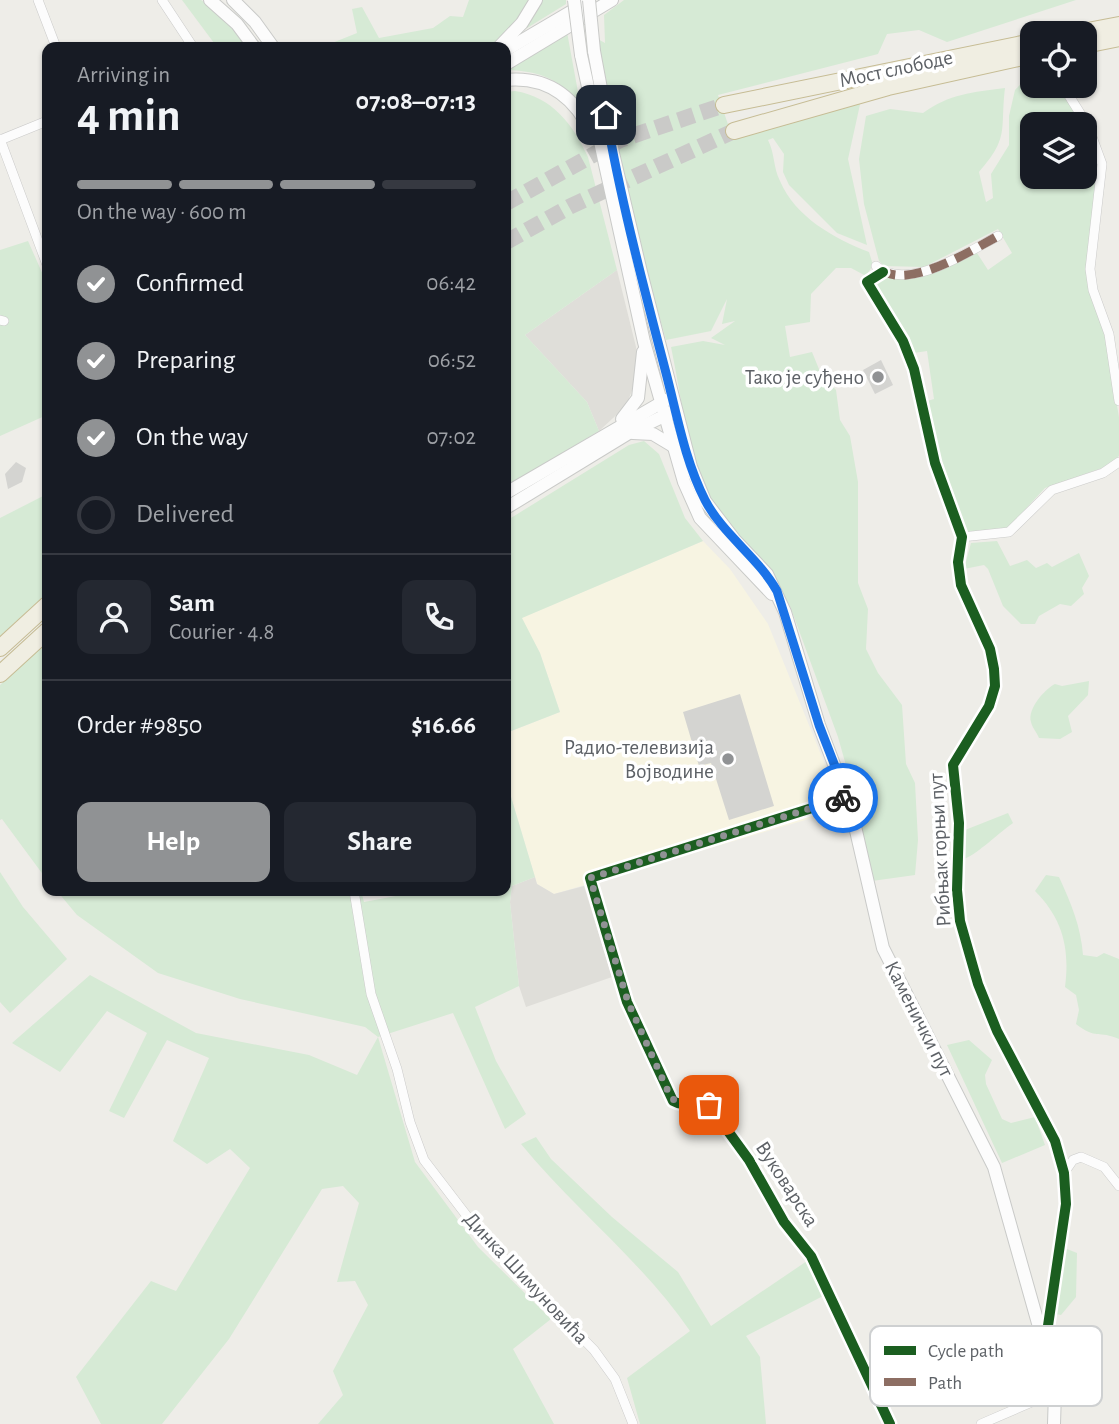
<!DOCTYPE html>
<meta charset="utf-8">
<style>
body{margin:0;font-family:"Alegreya Sans",sans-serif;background:#242831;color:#f1f3f6;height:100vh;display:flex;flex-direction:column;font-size:26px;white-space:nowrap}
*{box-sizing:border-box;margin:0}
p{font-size:23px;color:#9ea1a6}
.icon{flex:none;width:38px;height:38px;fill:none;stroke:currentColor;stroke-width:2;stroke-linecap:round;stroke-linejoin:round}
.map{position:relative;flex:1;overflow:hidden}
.side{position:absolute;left:42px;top:42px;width:469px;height:854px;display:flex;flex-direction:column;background:#171b24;border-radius:14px;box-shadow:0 2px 5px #0004}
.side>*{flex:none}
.controls{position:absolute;left:1020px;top:21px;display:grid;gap:14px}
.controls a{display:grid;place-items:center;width:77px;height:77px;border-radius:14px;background:#171b24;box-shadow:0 2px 5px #0004;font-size:35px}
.pin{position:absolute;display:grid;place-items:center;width:60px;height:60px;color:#fff;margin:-30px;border-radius:14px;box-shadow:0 4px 10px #0006}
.courier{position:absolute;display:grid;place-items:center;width:70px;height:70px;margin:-35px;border:5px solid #1a73e8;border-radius:50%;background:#fff;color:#222;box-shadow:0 2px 9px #0007}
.summary em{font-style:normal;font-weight:700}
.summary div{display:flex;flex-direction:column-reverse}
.summary{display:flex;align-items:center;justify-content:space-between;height:119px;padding:0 35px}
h1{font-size:46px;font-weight:700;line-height:52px}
.bar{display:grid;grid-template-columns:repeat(4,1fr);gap:10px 7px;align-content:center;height:84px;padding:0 35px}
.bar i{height:9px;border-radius:5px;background:#363941}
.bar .selected{background:#909294}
.bar p{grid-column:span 4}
.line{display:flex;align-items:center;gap:18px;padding:0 35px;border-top:2px solid #363941}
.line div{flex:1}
.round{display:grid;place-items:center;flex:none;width:74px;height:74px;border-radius:14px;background:#242831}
ol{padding:0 35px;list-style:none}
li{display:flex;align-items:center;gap:21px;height:77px}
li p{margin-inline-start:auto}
li .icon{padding:7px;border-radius:50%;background:#909294;color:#fff;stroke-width:4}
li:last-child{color:#9ea1a6}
li i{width:38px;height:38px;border:4px solid #363941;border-radius:50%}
.button{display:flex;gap:14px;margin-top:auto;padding:14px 35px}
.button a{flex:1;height:80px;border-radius:14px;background:#909294;color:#fff;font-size:28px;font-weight:700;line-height:80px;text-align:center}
.button a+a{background:#242831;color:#f1f3f6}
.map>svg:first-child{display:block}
.commercial{fill:#f7f4e2}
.industrial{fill:#dfded9}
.green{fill:#d6ead5}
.building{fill:#d4d4d1}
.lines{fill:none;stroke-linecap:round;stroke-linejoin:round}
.highway-tunnel{stroke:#cacac8;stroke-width:16;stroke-dasharray:16 8;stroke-linecap:butt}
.street-casing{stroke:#cbcbca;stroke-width:10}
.secondary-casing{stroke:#c9cac8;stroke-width:14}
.highway-casing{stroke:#c6bc94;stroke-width:18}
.street{stroke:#fcfcfc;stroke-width:9}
.secondary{stroke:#fcfcfc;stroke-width:12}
.highway{stroke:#f0eee2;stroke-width:16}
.secondary-bridge-casing{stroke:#c9cac8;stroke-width:14;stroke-linecap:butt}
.secondary-bridge{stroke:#fcfcfc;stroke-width:12}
.quiet{stroke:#8d6e63;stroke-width:9;stroke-dasharray:18 9;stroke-linecap:butt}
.cycleway-casing{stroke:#fff;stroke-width:15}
.cycleway{stroke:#1b5e20;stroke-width:10}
.done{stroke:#909294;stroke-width:7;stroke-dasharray:0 12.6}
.route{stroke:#1a73e8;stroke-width:9}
.poi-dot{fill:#909294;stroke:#fff;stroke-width:2.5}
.labels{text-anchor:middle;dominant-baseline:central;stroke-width:7;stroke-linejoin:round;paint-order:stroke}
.street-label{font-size:21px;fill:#5d6166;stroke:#fff}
.poi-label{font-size:21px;fill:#5d6166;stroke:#fff;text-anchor:end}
.key{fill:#fff;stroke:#ced0d1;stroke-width:2}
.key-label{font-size:19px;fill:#5d6166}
</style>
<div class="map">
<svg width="1119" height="1424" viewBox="0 0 1119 1424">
<rect width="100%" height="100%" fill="#eeede8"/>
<path class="commercial" d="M703,541L730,569L768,624L843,809L554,894L537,884L506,780V733L560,712L540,653L521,618Z"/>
<g class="industrial">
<path d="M617,270L636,347V380L626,406L599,431L587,402L525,335Z"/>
<path d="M535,877L537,884L554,894L584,886L612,977L526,1007L519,986L510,902L512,886Z"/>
</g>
<g class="green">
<path d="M182,0H201L206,3L233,27L248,47H217Z"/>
<path d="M469,0H530L519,19L491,47H322L357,33L352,9L362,7L379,38L433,28L450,16L463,17Z"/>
<path d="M541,0H566V4L519,33Z"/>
<path d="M624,0H1076L947,42L919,30L887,34L878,54L718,95L733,139L861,100L848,159L867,245L837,233L789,185L783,172L784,154L773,138L768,140C775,154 773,167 780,181C795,217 835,239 869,252L873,265L866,276L851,268H836L811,294L810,322L785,326L790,357L812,352L821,374L836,390L840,420L850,436L858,482V583L868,609L866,649L878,673L902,705L906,764L915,783L918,840L915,875L872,881L856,801L838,737L790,606C772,572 738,550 719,518C688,467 683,404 671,347L703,341L725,345L711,338L735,321L722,324L727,299L711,331L666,340L626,198L596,38L605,43L604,15Z"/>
<path d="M567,32L580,103C557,78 539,71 506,70Z"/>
<path d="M1032,72V86H1058L1083,124H1032V177H1085V149L1091,148L1096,153L1099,167L1090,253L1119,417V456L1105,467L1045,488L1008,528L964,534L939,463L924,402L934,399L927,351L914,353L872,283L882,275C922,281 942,271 977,253L988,270L1012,253L998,229L924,267L884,266L879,261L864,204L859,159L866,116L890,109L923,113C949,94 973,92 1005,88C1000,130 1010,137 979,172L986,202L993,198L991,174L1009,145V116L1015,90Z"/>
<path d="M515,91C552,97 573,124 588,157L617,270L525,335L587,402L599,431L506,487V92Z"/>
<path d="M28,241L44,277L47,276V415L0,436V250Z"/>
<path d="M644,441L659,454L685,518L703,541L522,618L540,653L560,712L506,733V521L629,445Z"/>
<path d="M47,494V593L0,636V518Z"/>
<path d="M997,541L1010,566L1027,560L1036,568L1047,563L1052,567L1079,553L1089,576L1082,588L1084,594L1071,606L1060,604L1039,616L1035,624H1021L1003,606L988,569L984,565L964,569L971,543Z"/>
<path d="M47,641V880L2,819L0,820V685Z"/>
<path d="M1089,681L1088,695L1068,716L1072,732L1060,739L1039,738C1037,733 1032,727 1031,722C1027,709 1045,689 1055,684L1062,686Z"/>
<path d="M506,780L535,877L512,886L510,902L519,986L475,1007L496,1061L526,1114L505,1129L453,1013L378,1037L415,1162L478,1247L551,1319L513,1349L554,1424H318L343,1395L333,1371L368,1305L355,1281L337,1282L359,1203L343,1186L322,1189L229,1339L162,1424H101L76,1377L151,1281L176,1291L250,1168L230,1149L207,1164L173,1141L209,1058L167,1040L124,1118L109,1111L147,1033L107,1011L60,1072L12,1043L90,975L196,1033L309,1055L357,1075L378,1037L365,1027L240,999L158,973L77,915L57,891H361L364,902L422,891H506Z"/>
<path d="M1008,813L1013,823C997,834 979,853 964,859L965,830Z"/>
<path d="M0,872L23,907L67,959L10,1013L0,1002Z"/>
<path d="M1046,875L1059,877C1071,903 1081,927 1083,955L1097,957L1104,953L1119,959V1039C1099,1030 1096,1040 1076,1024L1079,1010L1076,995L1065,987C1070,949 1063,919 1035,891Z"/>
<path d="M969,1040L992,1060L985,1075L986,1084L1002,1119L1011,1123L1035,1117L1045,1145L1002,1163L947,1045Z"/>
<path d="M536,1137L551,1159L612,1217L678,1272L711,1326L807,1261L823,1296L746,1336L760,1357L766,1424H640L627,1378L690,1331C642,1261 574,1209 521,1144Z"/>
<path d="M1062,1247L1077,1253L1076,1297L1061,1315L1055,1314Z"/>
</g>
<g class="building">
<path d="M881,360L893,385L875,394L863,370Z"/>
<path d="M16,462L26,468L22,482L8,489L5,474Z"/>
<path d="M740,694L774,806L729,820L711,763L699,766L683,712Z"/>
</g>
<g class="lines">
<g class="highway-tunnel">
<path d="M506,203L620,140L724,105"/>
<path d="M506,242L571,206L734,131"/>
</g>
<defs>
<g id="street">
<path d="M38,0L56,47"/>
<path d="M162,0L193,47"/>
<path d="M1063,86L1088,126L1102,164L1090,269L1093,290L1109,334L1119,401"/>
<path d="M0,139L47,265"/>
<path d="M0,140L47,121"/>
<path d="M876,266C907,293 969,251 998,236"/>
<path d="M883,272L867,282L903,341L914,369L935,463L962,537L958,562L961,585L990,649L994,669L995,686L989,706L953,765L959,823L957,890L960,921L978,984L997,1031L1055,1141L1064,1173L1066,1204L1045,1340"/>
<path d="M0,320L4,321"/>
<path d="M962,537L1009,532L1052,490L1103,473L1119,462"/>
<path d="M847,797L590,878L627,1002L673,1101C685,1108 696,1100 709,1105L749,1160L784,1222L811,1256L890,1424"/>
<path d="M354,891L371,994L397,1069L410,1122L424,1160L483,1237L594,1350L615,1379L633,1424"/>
<path d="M1064,1173L1073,1160L1081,1157L1104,1167L1119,1186"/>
<path d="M981,1424L1055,1392"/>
</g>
<g id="secondary">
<path d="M210,0L237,24L254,47"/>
<path d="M233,0L255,22L273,47"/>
<path d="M499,47L522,23L536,0"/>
<path d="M506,50L584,4"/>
<path d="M594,51L613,153L641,272L691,467L705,501L734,539L767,574L785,612L819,725L851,809L883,948L994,1167L1045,1348L1055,1392L1054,1424"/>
<path d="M581,55L644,342L684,482L700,518L772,594"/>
<path d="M506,64L612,0"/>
<path d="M506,80C548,76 575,97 592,134"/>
<path d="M622,419L638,398L643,352"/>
<path d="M633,433L653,434L673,446"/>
<path d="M506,493L666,400"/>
<path d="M506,508L629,433L672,412"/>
</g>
<g id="highway">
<path d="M1077,33L1119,25"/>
<path d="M1085,45L1119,38"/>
<path d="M724,105L1032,42"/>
<path d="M734,131L888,87L1032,55"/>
<path d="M0,648L47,605"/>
<path d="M0,674L47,631"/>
</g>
</defs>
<use href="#street" class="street-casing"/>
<use href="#secondary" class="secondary-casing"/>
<use href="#highway" class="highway-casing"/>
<use href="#street" class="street"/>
<use href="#secondary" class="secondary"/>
<use href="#highway" class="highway"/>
<defs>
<g id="secondary-bridge">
<path d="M574,0L581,55"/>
<path d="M589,0L594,51"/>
</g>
</defs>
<use href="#secondary-bridge" class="secondary-bridge-casing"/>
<use href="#secondary-bridge" class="secondary-bridge"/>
<path class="quiet" d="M879,268C906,292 972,250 998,236"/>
<defs>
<g id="cycleway">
<path d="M883,272L867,282L903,341L914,369L935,463L962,537L958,562L961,585L990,649L994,669L995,686L989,706L953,765L959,823L957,890L960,921L978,984L997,1031L1055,1141L1064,1173L1066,1204L1045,1346"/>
<path d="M847,797L590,878L627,1002L673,1101C685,1108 696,1100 709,1105L749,1160L784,1222L811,1256L890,1424"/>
</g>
</defs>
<use href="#cycleway" class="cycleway-casing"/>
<use href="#cycleway" class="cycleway"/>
</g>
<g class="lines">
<path class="done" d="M709,1105L701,1101L681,1104L671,1098L628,1002L590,878L843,798"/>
<path class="route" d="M606,115C621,202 644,288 666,373C677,415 685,461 705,500C723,535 758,557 777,591L819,725L847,797L843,798"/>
</g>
<g class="poi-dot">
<circle cx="878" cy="377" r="7"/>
<circle cx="728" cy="759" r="7"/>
</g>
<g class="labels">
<g class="street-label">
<text transform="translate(896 69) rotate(-12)">Мост слободе</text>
<text transform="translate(940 850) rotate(-93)">Рибњак горњи пут</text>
<text transform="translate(919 1019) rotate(63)">Каменички пут</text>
<text transform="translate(787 1184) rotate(57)">Вуковарска</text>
<text transform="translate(526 1278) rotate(47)">Динка Шимуновића</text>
</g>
<g class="poi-label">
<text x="864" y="377">Тако је суђено</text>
<text x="714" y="747">Радио-телевизија<tspan x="714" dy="24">Војводине</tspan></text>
</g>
</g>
<rect x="870" y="1326" width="232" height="80" rx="10" class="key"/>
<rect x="884" y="1346" width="32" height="9" fill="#1b5e20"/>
<rect x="884" y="1378" width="32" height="8" fill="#8d6e63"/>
<g class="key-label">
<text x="928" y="1357">Cycle path</text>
<text x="928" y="1389">Path</text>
</g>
</svg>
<div class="controls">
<a><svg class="icon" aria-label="locate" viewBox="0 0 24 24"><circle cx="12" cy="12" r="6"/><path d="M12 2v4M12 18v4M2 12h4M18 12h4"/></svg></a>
<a><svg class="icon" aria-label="layers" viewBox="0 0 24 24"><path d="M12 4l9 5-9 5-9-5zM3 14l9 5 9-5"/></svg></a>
</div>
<div class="pin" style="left:709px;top:1105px;background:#ea580c"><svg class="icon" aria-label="bag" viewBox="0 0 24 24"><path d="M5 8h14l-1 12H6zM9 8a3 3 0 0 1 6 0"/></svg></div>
<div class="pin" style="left:606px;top:115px;background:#1f2937"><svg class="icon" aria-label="home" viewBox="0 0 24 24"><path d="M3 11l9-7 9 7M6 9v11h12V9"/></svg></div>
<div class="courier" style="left:843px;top:798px"><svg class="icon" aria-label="bike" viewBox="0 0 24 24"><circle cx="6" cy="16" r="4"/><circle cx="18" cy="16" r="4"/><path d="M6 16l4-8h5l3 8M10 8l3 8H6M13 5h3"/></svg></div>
<section class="side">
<div class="summary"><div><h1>4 min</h1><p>Arriving in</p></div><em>07:08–07:13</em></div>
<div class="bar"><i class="selected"></i><i class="selected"></i><i class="selected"></i><i></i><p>On the way · 600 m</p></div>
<ol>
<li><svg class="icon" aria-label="check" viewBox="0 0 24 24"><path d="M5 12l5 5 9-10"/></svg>Confirmed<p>06:42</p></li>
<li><svg class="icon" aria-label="check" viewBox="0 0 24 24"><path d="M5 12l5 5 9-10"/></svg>Preparing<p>06:52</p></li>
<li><svg class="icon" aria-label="check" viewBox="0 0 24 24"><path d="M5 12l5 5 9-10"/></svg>On the way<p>07:02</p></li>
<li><i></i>Delivered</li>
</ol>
<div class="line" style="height:126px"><a class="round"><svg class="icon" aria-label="person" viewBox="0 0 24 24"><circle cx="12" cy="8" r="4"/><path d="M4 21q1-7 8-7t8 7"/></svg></a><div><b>Sam</b><p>Courier · 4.8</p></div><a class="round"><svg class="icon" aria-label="phone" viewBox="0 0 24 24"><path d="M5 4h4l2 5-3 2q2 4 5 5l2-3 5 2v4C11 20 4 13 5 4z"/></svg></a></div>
<div class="line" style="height:91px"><div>Order #9850</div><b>$16.66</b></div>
<div class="button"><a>Help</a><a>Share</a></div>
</section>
</div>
